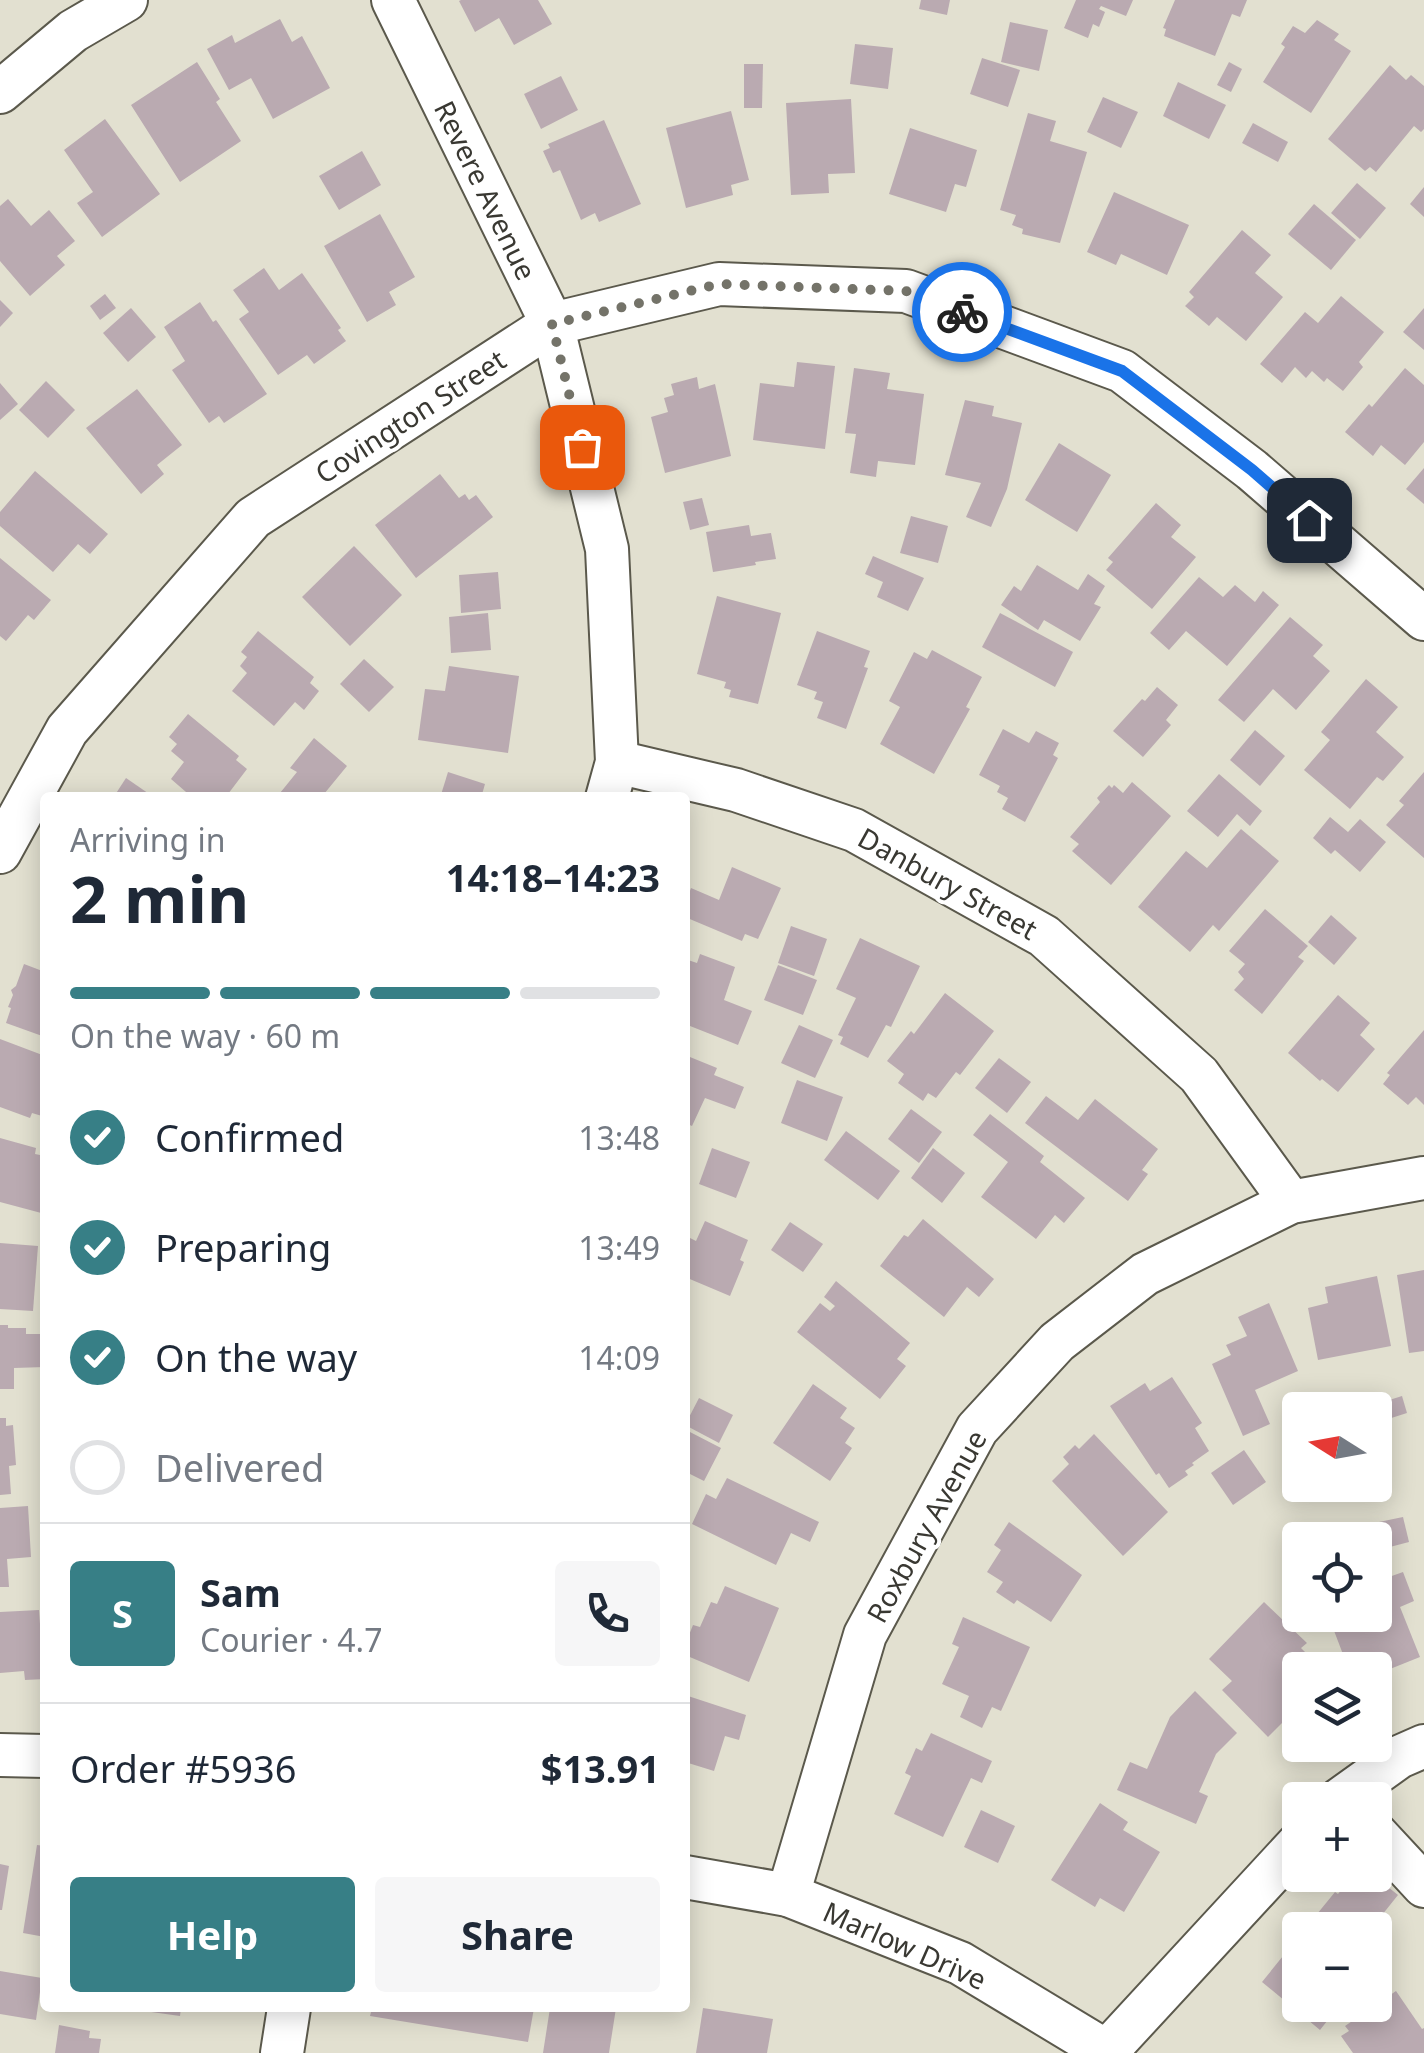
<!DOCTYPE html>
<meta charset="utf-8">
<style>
body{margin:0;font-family:"Noto Sans",sans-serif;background:#f6f6f7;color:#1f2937;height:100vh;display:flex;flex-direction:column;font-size:38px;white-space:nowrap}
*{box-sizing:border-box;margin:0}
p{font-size:32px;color:#747a83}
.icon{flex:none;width:55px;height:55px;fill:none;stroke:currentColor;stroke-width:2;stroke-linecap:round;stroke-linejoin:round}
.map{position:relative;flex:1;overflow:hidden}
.side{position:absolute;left:40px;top:792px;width:650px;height:1220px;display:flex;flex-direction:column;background:#fff;border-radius:10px;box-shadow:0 5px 25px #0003}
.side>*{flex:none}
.needle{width:65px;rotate:281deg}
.buttons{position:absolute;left:1282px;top:1392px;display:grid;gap:20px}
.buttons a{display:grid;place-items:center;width:110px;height:110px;border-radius:10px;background:#fff;box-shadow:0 5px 25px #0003;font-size:50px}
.pin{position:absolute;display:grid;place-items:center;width:85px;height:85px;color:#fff;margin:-42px;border-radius:20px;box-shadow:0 5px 15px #0006}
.courier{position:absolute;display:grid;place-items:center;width:100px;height:100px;margin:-50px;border:8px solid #1a73e8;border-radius:50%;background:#fff;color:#222;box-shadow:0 2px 12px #0007}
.head em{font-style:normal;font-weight:700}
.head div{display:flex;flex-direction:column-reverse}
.head{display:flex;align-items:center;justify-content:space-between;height:170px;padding:0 30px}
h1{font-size:65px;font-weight:700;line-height:75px}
.bar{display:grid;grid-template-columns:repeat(4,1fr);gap:15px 10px;align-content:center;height:120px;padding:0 30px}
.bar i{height:12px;border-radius:8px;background:#e0e1e3}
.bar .current{background:#377f86}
.bar p{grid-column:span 4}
.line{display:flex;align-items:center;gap:25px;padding:0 30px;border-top:2px solid #e0e1e3}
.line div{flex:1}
.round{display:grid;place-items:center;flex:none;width:105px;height:105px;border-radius:10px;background:#f6f6f7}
ol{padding:0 30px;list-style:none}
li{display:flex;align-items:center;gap:30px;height:110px}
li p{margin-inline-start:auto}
li .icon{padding:10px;border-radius:50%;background:#377f86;color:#fff;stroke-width:4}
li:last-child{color:#747a83}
li i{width:55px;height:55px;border:5px solid #e0e1e3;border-radius:50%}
.action{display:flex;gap:20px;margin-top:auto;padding:20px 30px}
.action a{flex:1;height:115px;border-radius:10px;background:#377f86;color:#fff;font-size:40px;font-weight:700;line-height:115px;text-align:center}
.action a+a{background:#f6f6f7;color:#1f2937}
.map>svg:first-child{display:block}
.building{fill:#baaab1}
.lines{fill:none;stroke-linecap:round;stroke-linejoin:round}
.minor-casing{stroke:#5b594c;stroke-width:46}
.minor{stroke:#fff;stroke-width:42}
.done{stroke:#747369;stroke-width:10;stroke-dasharray:0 18}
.route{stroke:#1a73e8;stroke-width:12}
.labels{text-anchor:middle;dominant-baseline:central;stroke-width:8;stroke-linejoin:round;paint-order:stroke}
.street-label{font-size:28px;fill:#393832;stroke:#fff}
</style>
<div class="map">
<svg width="1424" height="2053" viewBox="0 0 1424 2053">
<rect width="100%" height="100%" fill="#e2e0d0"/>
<g class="building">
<path d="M461,0H538L552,24L514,45L499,18L475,32L459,1Z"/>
<path d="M921,0H950L947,15L919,9Z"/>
<path d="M1076,0H1133L1126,16L1101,6L1099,9L1105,12L1099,27L1093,24L1088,38L1064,28Z"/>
<path d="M1175,0H1247L1240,17L1232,14L1215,56L1164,36L1166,29L1163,28Z"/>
<path d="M280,19L292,42L302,36L330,88L273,119L251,78L229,90L207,49L232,35L235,43Z"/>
<path d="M1317,20L1339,34L1334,40L1351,51L1311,113L1263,82L1285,47L1281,44L1293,26L1305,33Z"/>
<path d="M1010,22L1048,30L1039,71L1001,62Z"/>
<path d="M855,44L893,48L888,89L850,84Z"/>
<path d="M982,58L1020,70L1008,107L970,94Z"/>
<path d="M197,62L220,99L216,102L241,141L180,182L131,105Z"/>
<path d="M1229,62L1242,69L1231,92L1217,85Z"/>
<path d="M744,64H763L762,108H744Z"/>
<path d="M1390,65L1406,80L1411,75L1424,86V129L1421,132L1414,126L1376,172L1370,167L1365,171L1328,139Z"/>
<path d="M561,76L578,110L541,129L524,94Z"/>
<path d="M1178,82L1226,105L1209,139L1163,116Z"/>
<path d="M1103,97L1138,112L1121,148L1087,132Z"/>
<path d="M851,99L855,173L828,174L829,193L791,195L786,103Z"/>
<path d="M731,111L749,180L731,185L733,195L686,208L666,128Z"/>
<path d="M1028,113L1056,121L1050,141L1087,152L1060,243L1022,234L1023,229L1012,225L1016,215L1000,210Z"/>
<path d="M105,119L160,194L102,237L77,203L93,192L64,150Z"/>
<path d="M604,120L641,204L599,222L595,213L581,220L560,170L553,173L543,151L550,148L548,144Z"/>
<path d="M1253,123L1288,142L1278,162L1242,143Z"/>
<path d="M910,128L977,150L966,187L955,184L946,212L889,194Z"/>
<path d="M362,151L381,185L339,210L319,176Z"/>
<path d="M1357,183L1386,208L1360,239L1331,213Z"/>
<path d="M1424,187V217L1410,204Z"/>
<path d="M1114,192L1189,225L1167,275L1121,254L1116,265L1087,252Z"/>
<path d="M8,199L31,226L49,210L75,241L57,256L65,265L30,296L0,261V206Z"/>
<path d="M1314,204L1356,240L1331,270L1288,234Z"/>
<path d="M380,214L415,277L389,292L396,305L367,322L324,246Z"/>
<path d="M1242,230L1271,255L1255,273L1283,297L1246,341L1217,317L1209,326L1185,306L1194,297L1189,292Z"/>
<path d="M264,268L279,290L302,273L341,328L338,330L346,341L314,364L307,355L278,375L239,319L249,312L233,290Z"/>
<path d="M105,294L116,308L100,320L90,306Z"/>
<path d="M1341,296L1384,332L1359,362L1363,367L1343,391L1327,378L1324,382L1312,371L1306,378L1295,367L1282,383L1260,364L1305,312L1318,323Z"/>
<path d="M0,300L13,313L0,327Z"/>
<path d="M200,302L213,322L216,320L267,394L224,423L219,416L209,423L172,370L185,361L164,327Z"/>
<path d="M131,308L156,337L128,362L103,333Z"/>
<path d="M1424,308V350L1403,332Z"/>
<path d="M797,362L835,366L825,449L753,440L760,383L794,387Z"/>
<path d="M854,368L890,373L887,389L924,394L915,465L878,461L876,477L850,473L856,434L845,433Z"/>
<path d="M1405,368L1424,385V442L1405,465L1381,445L1373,456L1345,432L1369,404L1372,407Z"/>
<path d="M697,377L699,389L715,384L731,456L665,473L651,417L668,412L664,398L674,395L671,384Z"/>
<path d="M46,381L75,410L48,438L19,410Z"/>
<path d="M0,383L18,404L0,420Z"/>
<path d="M137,389L182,445L157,465L164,474L141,494L86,428Z"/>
<path d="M965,400L994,406L992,416L1022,423L1007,489L991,527L966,517L981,483L945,475Z"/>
<path d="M1059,443L1111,475L1077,532L1025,500Z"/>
<path d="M1424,468V504L1406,489Z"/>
<path d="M35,471L108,534L90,554L78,544L53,572L0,526V512Z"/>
<path d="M440,474L459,498L465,494L469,500L476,495L493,517L416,578L375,525Z"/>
<path d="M702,498L709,525L690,530L683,502Z"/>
<path d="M1156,503L1181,525L1171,537L1196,557L1152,609L1106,570L1113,562L1108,558Z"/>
<path d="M911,516L948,526L938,563L900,553Z"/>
<path d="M749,525L751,536L771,533L776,559L755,562L756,565L713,572L706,532Z"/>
<path d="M354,546L402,595L350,646L302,597Z"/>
<path d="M873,556L924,578L908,611L877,597L883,582L865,574Z"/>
<path d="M0,558L51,600L34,620L28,615L6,641L0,636Z"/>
<path d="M1037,565L1078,590L1088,574L1105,586L1094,604L1101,607L1080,641L1044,620L1038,630L1001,605L1014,586L1021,591Z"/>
<path d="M498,572L501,609L461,613L459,575Z"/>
<path d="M1199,577L1223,597L1235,585L1255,602L1263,591L1279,605L1227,666L1186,631L1169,650L1150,633Z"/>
<path d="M717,596L781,613L758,704L729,697L731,690L724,688L726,682L697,674Z"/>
<path d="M488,613L491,650L451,653L449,617Z"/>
<path d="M1000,613L1073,652L1055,687L982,647Z"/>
<path d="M1290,617L1323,645L1313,656L1330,671L1296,710L1273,689L1244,722L1218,700Z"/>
<path d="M258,631L314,677L310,683L319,691L304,710L295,702L274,726L232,691L247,673L240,666L247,657L241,652Z"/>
<path d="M817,631L870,651L864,667L868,668L846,729L817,718L823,702L814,699L817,692L797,685Z"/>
<path d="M932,650L982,677L966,707L970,709L934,774L880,744L900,707L889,701L914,652L927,659Z"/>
<path d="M364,659L394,687L369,712L340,684Z"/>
<path d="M449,666L519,676L508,753L418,740L425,689L445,691Z"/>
<path d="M1366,679L1398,707L1376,732L1404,757L1383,781L1377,777L1350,809L1304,770L1330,740L1321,732Z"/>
<path d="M1157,687L1178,705L1166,720L1171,725L1143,757L1113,731L1142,699L1145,701Z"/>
<path d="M188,714L239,756L236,760L247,769L225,798H193L171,779L184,762L171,751L177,744L169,737Z"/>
<path d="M1003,729L1029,743L1036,731L1059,743L1053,755L1058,758L1025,822L1002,809L1008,798L997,792L1000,786L979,775Z"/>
<path d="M1255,730L1285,756L1260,786L1230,760Z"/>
<path d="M314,738L347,766L324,794L327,798H276L297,772L290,768Z"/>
<path d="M448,772L485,784L481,798H440Z"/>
<path d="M1424,772V858L1386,825L1404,805L1399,801Z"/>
<path d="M1219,774L1262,811L1250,826L1237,814L1218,837L1187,811Z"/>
<path d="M126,778L155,798H113Z"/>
<path d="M1132,782L1171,816L1111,885L1072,851L1079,844L1070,837L1100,802L1097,798L1109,785L1112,788L1114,785L1123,793Z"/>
<path d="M1330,817L1348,832L1360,819L1386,842L1360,872L1335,850L1331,854L1313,838Z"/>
<path d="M1241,829L1279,861L1219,931L1213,925L1190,952L1138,907L1186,851L1207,868Z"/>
<path d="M732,867L781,888L758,939L745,934L742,941L685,917V904L691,888L719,900Z"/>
<path d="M1265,909L1308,946L1298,957L1304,961L1262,1014L1234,990L1244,979L1238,972L1245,964L1229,951Z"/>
<path d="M1331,915L1357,938L1334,965L1308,942Z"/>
<path d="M791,926L827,939L814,976L778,963Z"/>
<path d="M860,938L920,966L891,1027L886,1025L868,1058L840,1044L843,1037L838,1035L856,998L836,989Z"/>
<path d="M700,954L735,967L724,1000L752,1011L738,1045L685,1024V959L697,963Z"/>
<path d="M24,964L45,972V1037L6,1023L11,1008L8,1007L13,995L11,990L16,986Z"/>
<path d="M778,965L817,980L803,1015L764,1000Z"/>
<path d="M945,993L994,1031L960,1075L956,1072L936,1098L928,1093L923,1101L898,1083L904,1074L887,1061L911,1031L914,1034Z"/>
<path d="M1338,995L1370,1023L1360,1035L1375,1049L1338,1092L1322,1079L1320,1081L1288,1053Z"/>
<path d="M799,1025L833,1040L815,1078L781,1063Z"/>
<path d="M1424,1030V1105L1416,1097L1408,1105L1383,1084L1390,1075L1387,1073Z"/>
<path d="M0,1039L45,1056V1109L42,1116L32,1113L30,1118L0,1107Z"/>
<path d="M685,1055L717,1068L714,1075L744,1087L735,1109L705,1098L692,1126L685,1123Z"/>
<path d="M999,1058L1031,1082L1007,1113L975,1088Z"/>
<path d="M797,1080L843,1097L827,1141L781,1123Z"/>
<path d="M1046,1096L1078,1120L1095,1099L1158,1149L1142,1170L1148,1174L1128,1201L1025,1123Z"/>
<path d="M911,1109L942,1132L919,1163L888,1139Z"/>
<path d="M990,1114L1044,1156L1040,1162L1085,1198L1064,1223L1055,1215L1036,1239L981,1197L1008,1162L973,1135Z"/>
<path d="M846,1131L900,1171L878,1200L824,1160Z"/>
<path d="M0,1138L36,1148L35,1154L45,1156V1214L0,1202Z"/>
<path d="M712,1148L750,1162L736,1198L699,1184Z"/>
<path d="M933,1148L965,1173L942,1203L911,1178Z"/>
<path d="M923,1219L994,1279L979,1297L967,1287L944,1317L880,1266L904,1235L908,1237Z"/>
<path d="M705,1221L748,1240L740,1260L744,1262L730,1296L685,1277V1243L688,1237L696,1241Z"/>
<path d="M790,1222L823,1244L803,1272L771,1250Z"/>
<path d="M0,1243L38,1246L33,1311L0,1309Z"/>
<path d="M1424,1270V1351L1409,1353L1397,1275Z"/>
<path d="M1377,1276L1391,1346L1318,1360L1308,1308L1328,1303L1325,1287Z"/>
<path d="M836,1281L910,1343L897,1359L906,1366L880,1399L797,1332L820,1303L830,1311L835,1306L824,1297Z"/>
<path d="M1269,1303L1298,1371L1255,1390L1270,1424L1243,1436L1212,1364L1231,1355L1226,1345L1247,1336L1238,1317Z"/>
<path d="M0,1325H8V1328H26V1334H45V1367L14,1368V1389H0Z"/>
<path d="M1172,1377L1202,1423L1195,1428L1209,1451L1192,1463L1194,1465L1185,1471L1188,1475L1169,1488L1159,1473L1156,1475L1110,1406L1145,1383L1150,1391Z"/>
<path d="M813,1384L847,1408L840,1418L855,1428L845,1443L852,1448L830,1481L773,1443Z"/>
<path d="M1402,1396L1407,1413L1385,1420L1380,1403Z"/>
<path d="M699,1398L733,1415L719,1443L685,1425Z"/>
<path d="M0,1418H6V1426L13,1425L16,1465L9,1466L11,1494L0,1495Z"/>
<path d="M688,1431L721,1448L704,1481L688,1473L685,1479V1437Z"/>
<path d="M1094,1434L1168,1512L1123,1556L1052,1481L1069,1464L1063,1457L1075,1445L1079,1449Z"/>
<path d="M1244,1450L1266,1482L1233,1505L1211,1473Z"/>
<path d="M727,1478L819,1522L810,1542L791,1533L776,1565L692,1524L706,1494L716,1499Z"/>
<path d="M28,1506L31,1557L7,1559L9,1587H0V1508Z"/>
<path d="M1403,1517L1409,1542L1386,1548L1379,1522Z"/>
<path d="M1009,1522L1082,1575L1051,1622L1017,1600L1014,1604L996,1592L1003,1582L987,1572L1001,1550L994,1545Z"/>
<path d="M1403,1572L1414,1601L1400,1607L1420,1657L1375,1675V1670H1349L1328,1615H1375V1582Z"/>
<path d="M725,1586L779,1608L749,1682L685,1655V1645L693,1625L700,1627L711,1602L717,1604Z"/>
<path d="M1264,1602L1307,1643L1301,1648L1323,1670H1300V1705L1268,1737L1222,1690L1232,1681L1209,1659Z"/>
<path d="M39,1610L41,1638L45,1637V1679L25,1680L24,1671L0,1673V1612Z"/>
<path d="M963,1617L1030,1647L1001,1711L992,1707L982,1728L960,1717L969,1696L942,1684L959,1647L952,1644Z"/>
<path d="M1195,1691L1237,1733L1216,1754L1199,1792L1208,1796L1196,1824L1117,1790L1130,1762L1147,1769L1170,1717Z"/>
<path d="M685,1695L746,1715L739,1740L725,1736L714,1771L685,1762Z"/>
<path d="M931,1733L992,1761L982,1783L971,1778L943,1837L894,1814L911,1776L905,1773L916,1748L922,1751Z"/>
<path d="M1100,1803L1128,1822L1123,1830L1160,1852L1124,1912L1100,1898L1095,1907L1051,1880Z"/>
<path d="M981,1810L1015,1826L998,1863L964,1847Z"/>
<path d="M37,1845L45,1846V1937L23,1933Z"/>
<path d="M0,1864L9,1866L2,1910H0Z"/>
<path d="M1354,1875H1373L1398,1895L1370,1930L1358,1923L1352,1930H1304L1335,1892L1338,1894Z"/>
<path d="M1300,1935V2005H1349L1341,2015L1335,2011L1320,2030L1262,1982Z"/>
<path d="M0,1971L42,1978L36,2020L0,2014Z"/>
<path d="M1396,1991L1422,2029L1424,2028V2053H1353L1341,2036L1349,2031L1345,2026Z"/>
<path d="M137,2008H181L180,2016L137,2010Z"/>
<path d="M372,2008H534L528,2042L370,2016Z"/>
<path d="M550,2008H616L609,2053H543Z"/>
<path d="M703,2008L773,2019L767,2053H696Z"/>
<path d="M59,2025L90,2031L89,2038L101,2039L99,2053H55Z"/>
</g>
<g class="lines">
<defs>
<g id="minor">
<path d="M393,0L552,324L607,549L617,762L607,798"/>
<path d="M0,92L73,31L126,0"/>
<path d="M617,762L736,790L854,830L1044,936L1199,1075L1291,1202"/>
<path d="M0,852L67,730L253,518L552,324L719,284L906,291L1122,371L1252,470L1424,619"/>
<path d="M0,1755L45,1756"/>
<path d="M1339,1800L1399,1757L1424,1746"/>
<path d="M1375,1833L1424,1886"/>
<path d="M685,1877L788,1895L960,1963L1109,2053"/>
<path d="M788,1895L865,1635L977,1429L1057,1342L1145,1274L1291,1202L1424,1178"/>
<path d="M1107,2051L1300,1842"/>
<path d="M282,2053L289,2008"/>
</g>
</defs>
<use href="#minor" class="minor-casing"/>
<use href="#minor" class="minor"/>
</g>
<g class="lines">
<path class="done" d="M582,447L552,324L719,284L906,291L962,312"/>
<path class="route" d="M962,312L1122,371L1252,470L1309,520"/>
</g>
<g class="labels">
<g class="street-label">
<text transform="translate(486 190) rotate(64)">Revere Avenue</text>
<text transform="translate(410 416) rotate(-33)">Covington Street</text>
<text transform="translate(948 883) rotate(29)">Danbury Street</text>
<text transform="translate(926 1526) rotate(-61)">Roxbury Avenue</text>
<text transform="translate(905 1945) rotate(24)">Marlow Drive</text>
</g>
</g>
</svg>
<div class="buttons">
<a><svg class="needle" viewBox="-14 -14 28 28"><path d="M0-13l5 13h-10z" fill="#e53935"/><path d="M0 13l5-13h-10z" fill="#747a83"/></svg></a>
<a><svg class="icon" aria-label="locate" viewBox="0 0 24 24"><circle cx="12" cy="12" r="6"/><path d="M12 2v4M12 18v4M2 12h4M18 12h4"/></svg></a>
<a><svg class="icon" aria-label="layers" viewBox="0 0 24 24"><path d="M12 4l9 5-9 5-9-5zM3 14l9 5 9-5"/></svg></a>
<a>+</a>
<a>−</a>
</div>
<div class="pin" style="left:582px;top:447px;background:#ea580c"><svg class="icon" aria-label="bag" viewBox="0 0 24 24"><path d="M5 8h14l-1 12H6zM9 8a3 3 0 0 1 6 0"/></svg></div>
<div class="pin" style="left:1309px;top:520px;background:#1f2937"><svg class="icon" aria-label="home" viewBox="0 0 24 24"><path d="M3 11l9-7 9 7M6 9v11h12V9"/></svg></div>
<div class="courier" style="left:962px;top:312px"><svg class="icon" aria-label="bike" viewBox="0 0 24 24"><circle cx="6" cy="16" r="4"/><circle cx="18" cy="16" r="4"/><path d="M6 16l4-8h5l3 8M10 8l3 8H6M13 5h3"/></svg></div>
<section class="side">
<div class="head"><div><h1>2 min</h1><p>Arriving in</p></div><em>14:18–14:23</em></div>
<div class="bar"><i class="current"></i><i class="current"></i><i class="current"></i><i></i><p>On the way · 60 m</p></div>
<ol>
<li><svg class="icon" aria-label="check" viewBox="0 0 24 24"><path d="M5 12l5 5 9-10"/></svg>Confirmed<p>13:48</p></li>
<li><svg class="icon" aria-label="check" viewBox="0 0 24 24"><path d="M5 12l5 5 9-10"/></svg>Preparing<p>13:49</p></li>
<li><svg class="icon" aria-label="check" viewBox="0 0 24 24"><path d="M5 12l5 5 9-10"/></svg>On the way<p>14:09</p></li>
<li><i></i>Delivered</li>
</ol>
<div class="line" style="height:180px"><b class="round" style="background:#377f86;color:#fff">S</b><div><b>Sam</b><p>Courier · 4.7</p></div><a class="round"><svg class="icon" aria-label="phone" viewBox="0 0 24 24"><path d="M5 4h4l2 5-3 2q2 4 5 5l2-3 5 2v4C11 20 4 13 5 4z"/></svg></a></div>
<div class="line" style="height:130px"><div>Order #5936</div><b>$13.91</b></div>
<div class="action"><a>Help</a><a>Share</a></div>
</section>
</div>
